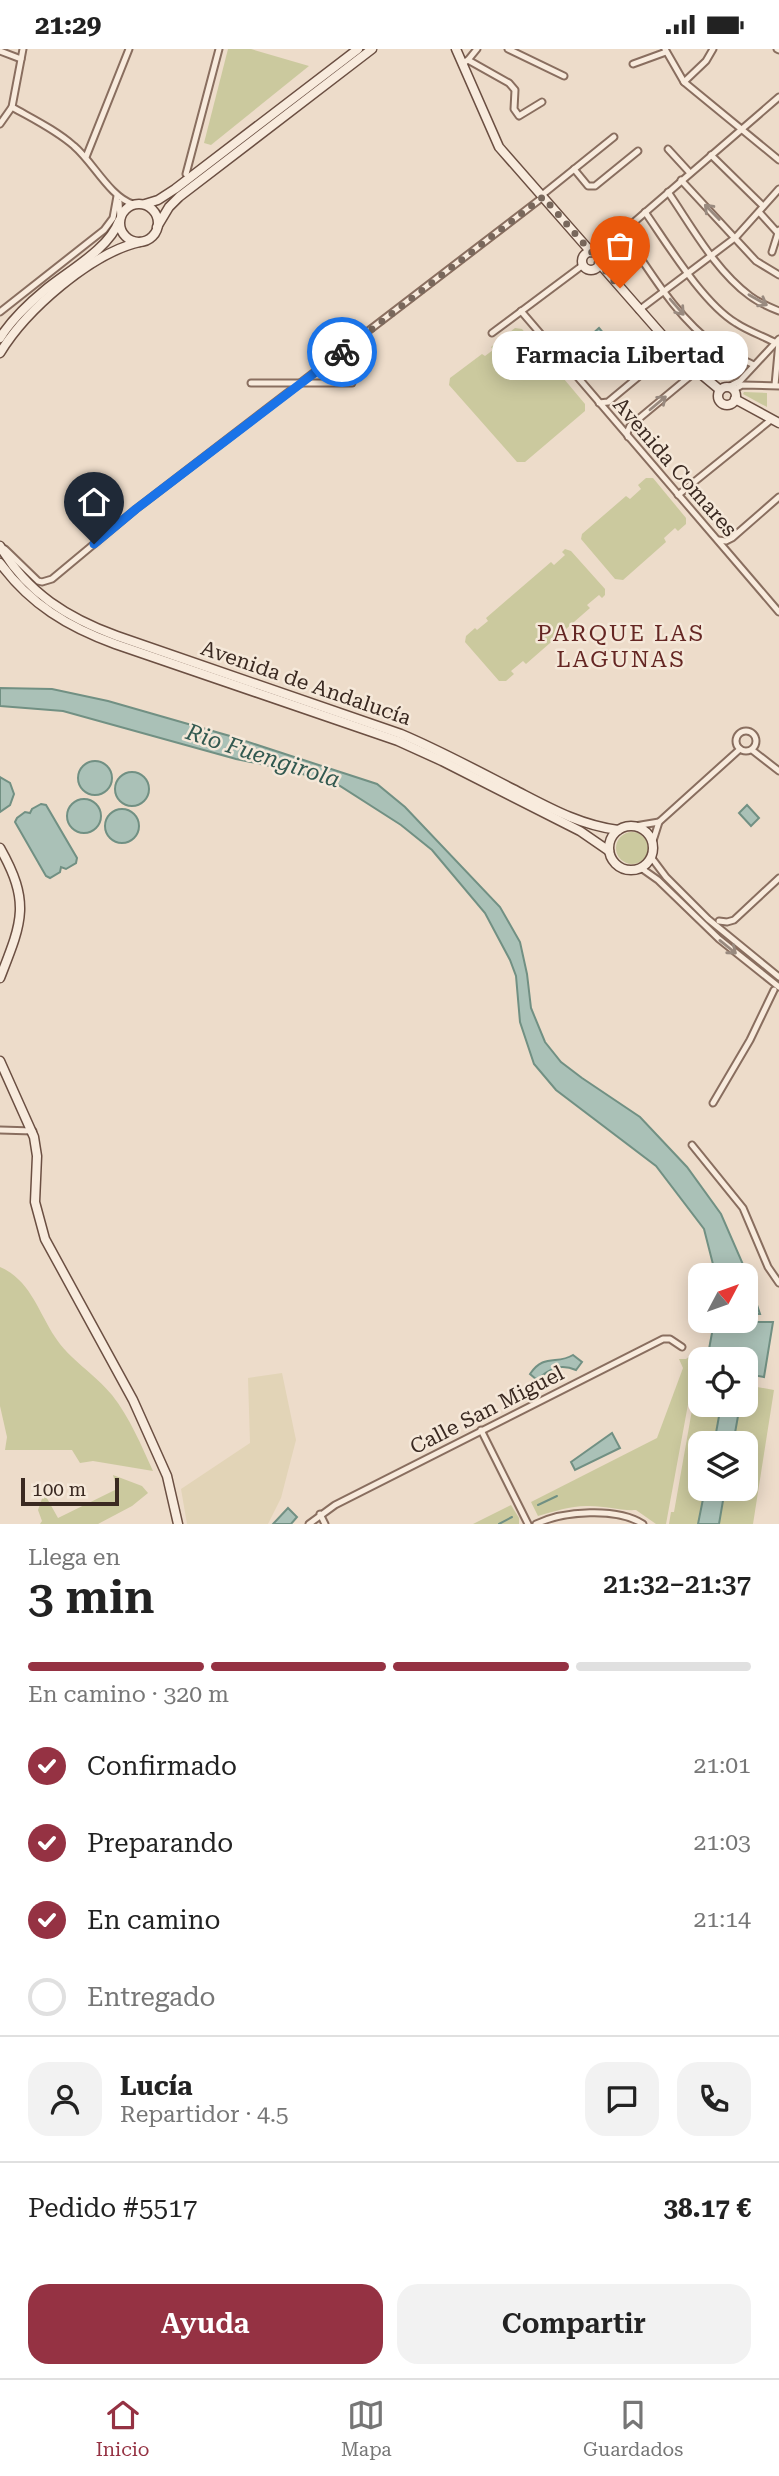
<!DOCTYPE html>
<html lang="es">
<meta charset="utf-8">
<style>
body{margin:0;font-family:"Roboto Serif",serif;background:#f2f2f2;color:#222;height:100vh;display:flex;flex-direction:column;font-size:26px;white-space:nowrap}
*{box-sizing:border-box;margin:0}
p{font-size:23px;color:#767676}
.icon{flex:none;width:38px;height:38px;fill:none;stroke:currentColor;stroke-width:2;stroke-linecap:round;stroke-linejoin:round}
.map{position:relative;height:1475px;overflow:hidden}
.sheet{display:flex;flex-direction:column;background:#fff;flex:1}
.sheet>*{flex:none}
.needle{width:46px;rotate:49deg}
.buttons{position:absolute;left:688px;top:1214px;display:grid;gap:14px}
.buttons a{display:grid;place-items:center;width:70px;height:70px;border-radius:14px;background:#fff;box-shadow:0 4px 18px #0003;font-size:35px}
.scale{position:absolute;left:21px;bottom:18px;width:98px;box-sizing:border-box;padding-left:7px;border:4px solid #3a2921;border-top:0;font-size:19px;line-height:24px;white-space:nowrap;color:#3a2921;-webkit-text-stroke:5px #f5e8d9;paint-order:stroke}
.pin{position:absolute;display:grid;place-items:center;width:60px;height:60px;color:#fff;margin:-72px -30px;border-radius:50% 50% 50% 0;rotate:-45deg;box-shadow:0 0 7px #0007}
.pin .icon{rotate:45deg}
.courier{position:absolute;display:grid;place-items:center;width:70px;height:70px;margin:-35px;border:5px solid #1a73e8;border-radius:50%;background:#fff;color:#222;box-shadow:0 2px 9px #0007}
.bubble{position:absolute;height:49px;border-radius:21px;background:#fff;box-shadow:0 4px 18px #0003;font-size:23px;font-weight:600;line-height:49px;text-align:center}
.summary em{font-style:normal;font-weight:600}
.summary div{display:flex;flex-direction:column-reverse}
.summary{display:flex;align-items:center;justify-content:space-between;height:119px;padding:0 28px}
h1{font-size:46px;font-weight:600;line-height:52px}
.bar{display:grid;grid-template-columns:repeat(4,1fr);gap:10px 7px;align-content:center;height:84px;padding:0 28px}
.bar i{height:9px;border-radius:5px;background:#e0e0e0}
.bar .selected{background:#953243}
.bar p{grid-column:span 4}
.line{display:flex;align-items:center;gap:18px;padding:0 28px;border-top:2px solid #e0e0e0}
.line div{flex:1}
.round{display:grid;place-items:center;flex:none;width:74px;height:74px;border-radius:21px;background:#f2f2f2}
ol{padding:0 28px;list-style:none}
li{display:flex;align-items:center;gap:21px;height:77px}
li p{margin-inline-start:auto}
li .icon{padding:7px;border-radius:50%;background:#953243;color:#fff;stroke-width:4}
li:last-child{color:#767676}
li i{width:38px;height:38px;border:4px solid #e0e0e0;border-radius:50%}
.primary-button{display:flex;gap:14px;margin-top:auto;padding:14px 28px}
.primary-button a{flex:1;height:80px;border-radius:21px;background:#953243;color:#fff;font-size:28px;font-weight:600;line-height:80px;text-align:center}
.primary-button a+a{background:#f2f2f2;color:#222}
.status{display:flex;justify-content:space-between;align-items:center;height:49px;padding:0 35px;background:#fff;direction:ltr}
.status svg{height:19px;fill:currentColor}
.tabs{display:flex;justify-content:space-around;align-items:center;height:98px;border-top:2px solid #e0e0e0;background:#fff;font-size:19px;color:#767676}
.tabs a{display:grid;justify-items:center;gap:4px}
.tabs .selected{color:#953243}
.map>svg:first-child{display:block}
.farmland{fill:#e2d4b7}
.green{fill:#cbc99e}
.water{fill:#aac1b7;stroke:#719083;stroke-width:2}
.lines{fill:none;stroke-linecap:round;stroke-linejoin:round}
.stream{stroke:#719083;stroke-width:2}
.street-casing{stroke:#896e5f;stroke-width:9}
.secondary-casing{stroke:#6b4f42;stroke-width:11}
.street{stroke:#f8ebdd;stroke-width:5}
.secondary{stroke:#f8ebdd;stroke-width:8}
.oneway{stroke:#998a7f}
.done{stroke:#79685c;stroke-width:7;stroke-dasharray:0 12.6}
.route{stroke:#1a73e8;stroke-width:9}
.labels{text-anchor:middle;dominant-baseline:central;stroke-width:5;stroke-linejoin:round;paint-order:stroke}
.street-label{font-size:21px;fill:#3a2921;stroke:#f5e8d9}
.neighbourhood-label{font-size:23px;letter-spacing:2px;fill:#652623;stroke:#f5e8d9}
.water-label{font-size:23px;font-style:italic;fill:#325950;stroke:#f5e8d9}
</style>
<div class="status"><b>21:29</b><svg viewBox="0 0 49 12"><path d="M0 12V9h3v3zM5 12V6h3v6zM10 12V3h3v9zM15 12V0h3v12zM26 1h20v11H26zM47 4h2v5h-2z"/></svg></div>
<div class="map">
<svg width="779" height="1475" viewBox="0 0 779 1475">
<rect width="100%" height="100%" fill="#eddcca"/>
<path class="farmland" d="M282,1324L296,1391L281,1449L268,1475H187L181,1440L250,1394L248,1329Z"/>
<g class="green">
<path d="M228,0H251L309,17L211,96L204,94Z"/>
<path d="M515,279L522,280L585,355V362L525,413H517L449,336L450,329L482,305L485,307L493,301L491,298Z"/>
<path d="M744,343L767,344V358L743,345Z"/>
<path d="M646,429H653L686,469V475L678,482L675,479L664,489L666,493L623,531L615,530L581,490L582,485L626,447L630,450L641,440L638,436Z"/>
<path d="M565,500L571,502L605,540V546L602,549L599,546L587,556L590,559L526,615L523,612L511,622L514,625L506,632H499L465,593L466,587L475,579L477,581L488,572L486,569L551,513L554,516L565,506L562,503Z"/>
<circle cx="632" cy="799" r="16"/>
<path d="M0,1218C30,1231 38,1262 55,1288C69,1310 95,1325 112,1346C130,1369 141,1396 153,1422L93,1412L80,1414L72,1401H5L7,1388L0,1357Z"/>
<path d="M698,1301L666,1475H656L636,1461C621,1462 606,1457 590,1457C573,1456 555,1462 538,1467L531,1453L657,1389L683,1319L679,1310H686Z"/>
<path d="M698,1327H700V1356H721L714,1395H700V1440H705L698,1475H669L671,1463H674Z"/>
<path d="M746,1336L774,1341L753,1475H719L725,1440H746V1395H733L740,1356H746Z"/>
<path d="M113,1426L142,1437L148,1444L132,1457L98,1475H40L42,1472L38,1461L44,1444L58,1469L117,1440Z"/>
<path d="M511,1456L519,1469V1475H473Z"/>
</g>
<g class="water">
<path d="M599,279L610,292L608,295L613,301L607,306L597,290L595,292L590,287Z"/>
<path d="M0,639L52,640L108,652L230,687L377,735L405,758L500,858L520,893L527,925L531,959L545,993L561,1013L582,1029L640,1068L687,1118L721,1165L745,1220L760,1265H746V1227H716L704,1180L656,1117L556,1041L534,1015L520,973L516,927L510,911L485,864L432,801L401,776L340,737L290,721L236,710L63,662L0,657Z"/>
<circle cx="95" cy="729" r="17"/>
<circle cx="132" cy="740" r="17"/>
<path d="M0,728L10,734L14,745L10,756L0,763Z"/>
<circle cx="84" cy="767" r="17"/>
<path d="M41,755L46,756L77,809L76,814L66,820L61,818L60,823L50,829L46,827L15,773L17,769L25,763L30,764L32,760Z"/>
<path d="M747,756L759,769L751,777L739,764Z"/>
<circle cx="122" cy="777" r="17"/>
<path d="M714,1273H773L764,1328L746,1325V1311H707Z"/>
<path d="M573,1306L582,1313L576,1321C560,1314 549,1320 537,1331L530,1325C544,1304 557,1316 573,1306Z"/>
<path d="M721,1356H740L733,1395H714Z"/>
<path d="M612,1384L620,1399L575,1421L571,1413Z"/>
<path d="M705,1440H725L719,1475H698Z"/>
<path d="M288,1459L297,1468L291,1475H273Z"/>
</g>
<g class="lines">
<g class="stream">
<path d="M538,1456L557,1447"/>
<path d="M499,1475L512,1468"/>
</g>
<defs>
<g id="street">
<path d="M508,0L564,27"/>
<path d="M665,0L684,33L779,111"/>
<path d="M777,0L779,1"/>
<path d="M0,2L21,10"/>
<path d="M468,11L477,0"/>
<path d="M463,14L468,11L509,34L515,41L514,60L519,67L542,53"/>
<path d="M633,15L666,3"/>
<path d="M684,33L706,12L713,0"/>
<path d="M12,58C33,70 56,81 74,97C93,113 110,148 133,155"/>
<path d="M0,75L12,58L23,0"/>
<path d="M668,100L690,124"/>
<path d="M711,106L763,157"/>
<path d="M86,108L129,0"/>
<path d="M574,120L588,137H595L638,102"/>
<path d="M186,125L219,0"/>
<path d="M681,131L756,212L779,226"/>
<path d="M668,143C692,178 715,221 750,247C758,253 769,258 779,262"/>
<path d="M542,146L614,88"/>
<path d="M119,153L120,169"/>
<path d="M645,163C668,196 703,254 736,274C748,282 763,287 776,294"/>
<path d="M759,163L778,184L779,181"/>
<path d="M623,183C650,222 676,268 716,297C727,305 742,310 754,316"/>
<path d="M772,203L778,184"/>
<path d="M597,205L779,48"/>
<path d="M639,261L736,188L779,140"/>
<path d="M521,262L779,563"/>
<path d="M0,263L104,181L113,169L117,147"/>
<path d="M492,284L583,216"/>
<path d="M251,334H352"/>
<path d="M775,336L779,293"/>
<path d="M728,338L740,332L779,290"/>
<path d="M733,341L742,336L779,337"/>
<path d="M599,354L608,353L673,299"/>
<path d="M628,388L627,384L630,377L695,323"/>
<path d="M678,446L772,370"/>
<path d="M718,491L726,492L732,489L779,448"/>
<path d="M5,500L38,532L42,533L52,530L136,460L543,148"/>
<circle cx="746" cy="692" r="10"/>
<path d="M752,701L779,722"/>
<path d="M659,773L740,700"/>
<path d="M635,777L659,773L653,792"/>
<path d="M651,808L666,828L708,870L779,928"/>
<path d="M641,819L658,831L719,890L779,938"/>
<path d="M719,872L727,873L734,871L779,829"/>
<path d="M713,1054L750,991L774,941"/>
<path d="M0,1081L33,1082"/>
<path d="M692,1096L743,1159L768,1218L779,1234"/>
<path d="M481,1381L528,1475"/>
<path d="M320,1465L325,1475"/>
<path d="M309,1475L335,1456L663,1290H670L682,1298"/>
<path d="M536,1475C563,1462 617,1458 643,1475"/>
</g>
<g id="secondary">
<path d="M456,0L499,98L591,203"/>
<circle cx="139" cy="174" r="19"/>
<path d="M145,155L158,151L175,140L358,0"/>
<path d="M157,178L169,158L179,148L372,0"/>
<circle cx="591" cy="212" r="9"/>
<path d="M599,214L684,311L720,341"/>
<path d="M0,289C12,270 28,255 45,241C68,222 109,200 119,172"/>
<path d="M0,304C26,261 91,204 140,193"/>
<circle cx="727" cy="347" r="9"/>
<path d="M735,350L779,374"/>
<path d="M0,497C27,544 68,569 117,587L401,685C439,701 476,721 513,740C548,758 579,776 618,781"/>
<path d="M0,514C30,555 68,578 115,595L398,692L442,712L580,782L609,802"/>
<circle cx="631" cy="799" r="22"/>
<path d="M0,799C31,854 22,873 0,929"/>
<path d="M0,1012L34,1088L37,1107L35,1153L45,1190L133,1351L167,1427L178,1475"/>
</g>
</defs>
<use href="#street" class="street-casing"/>
<use href="#secondary" class="secondary-casing"/>
<use href="#street" class="street"/>
<use href="#secondary" class="secondary"/>
</g>
<defs><path id="oneway-shaft" d="M-6 0H5M1.5-3L5.5 0L1.5 3" fill="none" stroke-width="1.6" stroke-linecap="round" stroke-linejoin="round" transform="scale(1.75)"/></defs>
<g class="oneway">
<use href="#oneway-shaft" transform="translate(712 163) rotate(-134)"/>
<use href="#oneway-shaft" transform="translate(758 251) rotate(30)"/>
<use href="#oneway-shaft" transform="translate(677 258) rotate(49)"/>
<use href="#oneway-shaft" transform="translate(658 354) rotate(-40)"/>
<use href="#oneway-shaft" transform="translate(728 898) rotate(39)"/>
</g>
<g class="lines">
<path class="done" d="M342,303L543,148L591,203L597,205L599,214L620,239"/>
<path class="route" d="M94,495L136,460L342,303"/>
</g>
<g class="labels">
<g class="street-label">
<text transform="translate(675 418) rotate(49)">Avenida Comares</text>
<text transform="translate(306 634) rotate(19)">Avenida de Andalucía</text>
<text transform="translate(487 1361) rotate(-27)">Calle San Miguel</text>
</g>
<g class="neighbourhood-label">
<text x="621" y="584">PARQUE LAS<tspan x="621" dy="26">LAGUNAS</tspan></text>
</g>
<g class="water-label">
<text transform="translate(263 707) rotate(18)">Rio Fuengirola</text>
</g>
</g>
</svg>
<div class="buttons">
<a><svg class="needle" viewBox="-14 -14 28 28"><path d="M0-13l5 13h-10z" fill="#e53935"/><path d="M0 13l5-13h-10z" fill="#767676"/></svg></a>
<a><svg class="icon" aria-label="locate" viewBox="0 0 24 24"><circle cx="12" cy="12" r="6"/><path d="M12 2v4M12 18v4M2 12h4M18 12h4"/></svg></a>
<a><svg class="icon" aria-label="layers" viewBox="0 0 24 24"><path d="M12 4l9 5-9 5-9-5zM3 14l9 5 9-5"/></svg></a>
</div>
<div class="scale">100 m</div>
<div class="pin" style="left:620px;top:239px;background:#ea580c"><svg class="icon" aria-label="bag" viewBox="0 0 24 24"><path d="M5 8h14l-1 12H6zM9 8a3 3 0 0 1 6 0"/></svg></div>
<div class="pin" style="left:94px;top:495px;background:#1f2937"><svg class="icon" aria-label="home" viewBox="0 0 24 24"><path d="M3 11l9-7 9 7M6 9v11h12V9"/></svg></div>
<div class="courier" style="left:342px;top:303px"><svg class="icon" aria-label="bike" viewBox="0 0 24 24"><circle cx="6" cy="16" r="4"/><circle cx="18" cy="16" r="4"/><path d="M6 16l4-8h5l3 8M10 8l3 8H6M13 5h3"/></svg></div>
<div class="bubble" style="left:492px;top:282px;width:256px">Farmacia Libertad</div>
</div>
<section class="sheet">
<div class="summary"><div><h1>3 min</h1><p>Llega en</p></div><em>21:32–21:37</em></div>
<div class="bar"><i class="selected"></i><i class="selected"></i><i class="selected"></i><i></i><p>En camino · 320 m</p></div>
<ol>
<li><svg class="icon" aria-label="check" viewBox="0 0 24 24"><path d="M5 12l5 5 9-10"/></svg>Confirmado<p>21:01</p></li>
<li><svg class="icon" aria-label="check" viewBox="0 0 24 24"><path d="M5 12l5 5 9-10"/></svg>Preparando<p>21:03</p></li>
<li><svg class="icon" aria-label="check" viewBox="0 0 24 24"><path d="M5 12l5 5 9-10"/></svg>En camino<p>21:14</p></li>
<li><i></i>Entregado</li>
</ol>
<div class="line" style="height:126px"><a class="round"><svg class="icon" aria-label="person" viewBox="0 0 24 24"><circle cx="12" cy="8" r="4"/><path d="M4 21q1-7 8-7t8 7"/></svg></a><div><b>Lucía</b><p>Repartidor · 4.5</p></div><a class="round"><svg class="icon" aria-label="chat" viewBox="0 0 24 24"><path d="M4 5h16v11H9l-5 4z"/></svg></a><a class="round"><svg class="icon" aria-label="phone" viewBox="0 0 24 24"><path d="M5 4h4l2 5-3 2q2 4 5 5l2-3 5 2v4C11 20 4 13 5 4z"/></svg></a></div>
<div class="line" style="height:91px"><div>Pedido #5517</div><b>38.17 €</b></div>
<div class="primary-button"><a>Ayuda</a><a>Compartir</a></div>
</section>
<nav class="tabs">
<a class="selected"><svg class="icon" aria-label="home" viewBox="0 0 24 24"><path d="M3 11l9-7 9 7M6 9v11h12V9"/></svg>Inicio</a>
<a><svg class="icon" aria-label="map" viewBox="0 0 24 24"><path d="M3 6l6-2 6 2 6-2v14l-6 2-6-2-6 2zM9 4v14M15 6v14"/></svg>Mapa</a>
<a><svg class="icon" aria-label="saved" viewBox="0 0 24 24"><path d="M7 4h10v16l-5-4-5 4z"/></svg>Guardados</a>
</nav>
